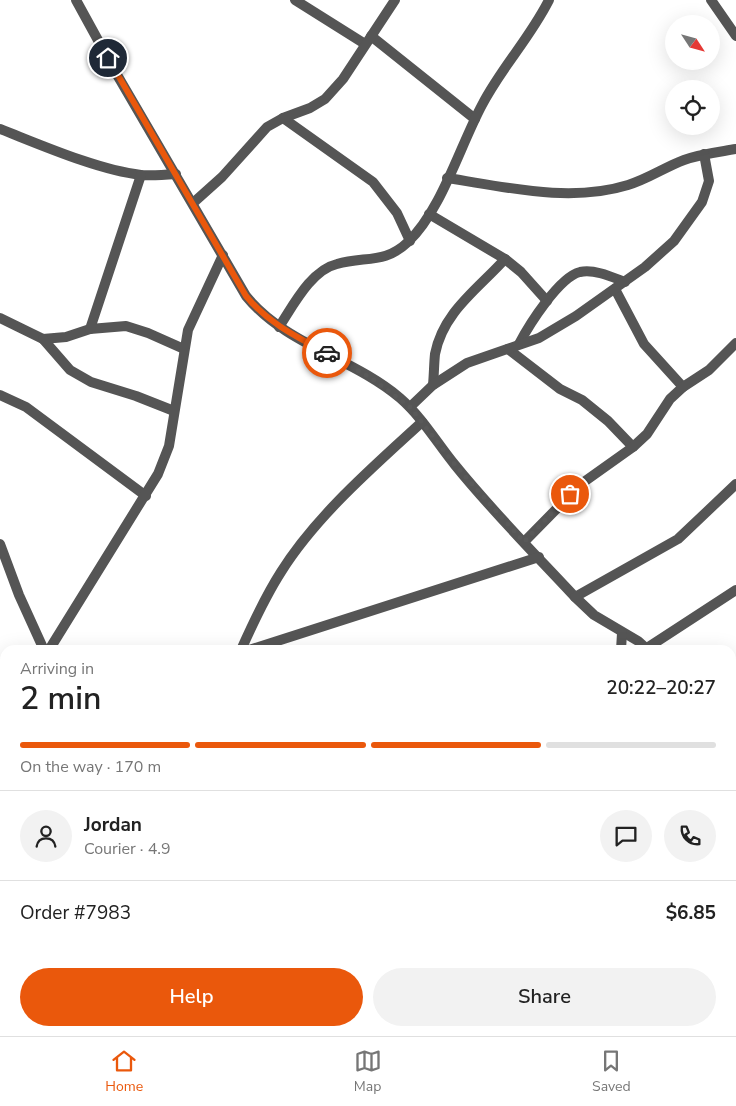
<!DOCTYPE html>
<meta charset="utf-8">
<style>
body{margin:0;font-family:"Nunito Sans",sans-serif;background:#f2f2f2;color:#222;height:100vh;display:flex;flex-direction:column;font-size:19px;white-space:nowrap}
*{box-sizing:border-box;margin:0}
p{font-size:16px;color:#767676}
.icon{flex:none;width:28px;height:28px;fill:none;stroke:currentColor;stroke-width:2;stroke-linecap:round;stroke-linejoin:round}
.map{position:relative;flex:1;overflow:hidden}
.sheet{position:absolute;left:0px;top:645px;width:736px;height:391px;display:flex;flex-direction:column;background:#fff;border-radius:15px 15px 0 0;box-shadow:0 5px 20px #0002}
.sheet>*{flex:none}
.needle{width:32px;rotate:126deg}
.tools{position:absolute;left:665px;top:15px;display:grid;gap:10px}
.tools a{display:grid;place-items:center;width:55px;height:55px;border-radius:50%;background:#fff;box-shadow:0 5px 20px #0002;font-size:25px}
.pin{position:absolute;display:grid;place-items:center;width:42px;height:42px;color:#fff;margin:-21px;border:2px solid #fff;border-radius:50%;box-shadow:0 1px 5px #0007}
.courier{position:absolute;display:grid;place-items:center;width:50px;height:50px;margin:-25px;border:4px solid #ea580c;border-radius:50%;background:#fff;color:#222;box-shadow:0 1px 6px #0007}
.summary em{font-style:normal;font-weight:600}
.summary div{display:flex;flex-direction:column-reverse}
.summary{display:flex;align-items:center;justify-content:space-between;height:85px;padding:0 20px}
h1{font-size:32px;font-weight:600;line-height:38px}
.bar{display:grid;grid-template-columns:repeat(4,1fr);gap:8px 5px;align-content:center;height:60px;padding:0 20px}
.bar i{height:6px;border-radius:4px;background:#e0e0e0}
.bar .selected{background:#ea580c}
.bar p{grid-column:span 4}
.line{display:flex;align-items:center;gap:12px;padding:0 20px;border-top:1px solid #e0e0e0}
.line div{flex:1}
.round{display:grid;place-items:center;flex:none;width:52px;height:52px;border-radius:26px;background:#f2f2f2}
.action{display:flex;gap:10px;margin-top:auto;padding:10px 20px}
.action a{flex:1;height:58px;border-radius:30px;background:#ea580c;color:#fff;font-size:20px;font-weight:600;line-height:58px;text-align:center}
.action a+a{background:#f2f2f2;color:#222}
.menu{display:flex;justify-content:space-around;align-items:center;height:70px;border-top:1px solid #e0e0e0;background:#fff;font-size:14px;color:#767676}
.menu a{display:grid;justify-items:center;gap:2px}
.menu .selected{color:#ea580c}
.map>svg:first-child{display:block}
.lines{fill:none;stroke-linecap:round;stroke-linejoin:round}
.minor{stroke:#555;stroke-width:10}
.done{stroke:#595959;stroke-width:5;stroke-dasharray:0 9}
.route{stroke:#ea580c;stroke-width:6}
</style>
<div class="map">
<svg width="736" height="1036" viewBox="0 0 736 1036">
<rect width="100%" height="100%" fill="#fff"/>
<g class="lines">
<g class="minor">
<path d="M76,0L116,73L246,296C286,345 353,358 400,398C422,417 437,443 455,465C492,511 535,554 575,597L594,615L638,641L648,650"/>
<path d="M295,0L365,44"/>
<path d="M711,0L736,36"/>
<path d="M371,36L475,119"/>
<path d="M283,118L373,182L397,213L410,241"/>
<path d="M0,129C41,145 98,170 141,175C152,176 164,175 176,174"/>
<path d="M447,178C506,187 570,203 628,185C648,179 665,167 684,160C700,154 719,152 736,149"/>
<path d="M193,203L222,177L267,127L283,118L310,108L325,99L343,79L395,0"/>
<path d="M429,214L505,259L521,272L547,301"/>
<path d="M615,289L644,344L683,387"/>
<path d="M0,318L43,339L66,337L90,329L126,326L148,333L184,349"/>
<path d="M279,327C293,306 311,270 337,264C365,256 385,264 408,242C441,211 460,146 482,105C501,68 530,38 549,0"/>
<path d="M90,329L141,175"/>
<path d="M43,339L70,370L91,382L136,396L174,411"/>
<path d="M519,344C529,325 559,277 580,272C595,269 612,277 625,282"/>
<path d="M508,349L560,389L582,400L608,421L633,447"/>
<path d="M433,385C434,374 434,364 435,354C443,312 478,289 505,259"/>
<path d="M0,395L26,407L146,496"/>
<path d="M410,407L433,385L467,363L539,338L576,316L645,267L674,241L702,202L709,181L704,154"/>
<path d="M524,542L581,484L633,447L647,434L670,399L683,387L709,370L736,343"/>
<path d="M0,544L19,595L44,650"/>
<path d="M575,597L678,539L736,484"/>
<path d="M647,648L736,590"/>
<path d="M49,650L158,474L169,446L188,330L223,255"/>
<path d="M241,650C253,623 265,597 281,572C316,516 373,467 422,422"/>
<path d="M249,650L539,557"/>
<path d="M621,650L622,633"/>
<path d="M731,729L736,724"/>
<path d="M731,740L736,745"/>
<path d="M0,780L5,776"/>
<path d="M0,818H5"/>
<path d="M0,992L5,993"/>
<path d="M571,1036L572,1031"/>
</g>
</g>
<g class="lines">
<path class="done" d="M327,353L371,378L410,407L456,466L524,542L570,494"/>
<path class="route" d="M108,58L246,296C268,323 297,337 327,353"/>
</g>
</svg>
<div class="tools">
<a><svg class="needle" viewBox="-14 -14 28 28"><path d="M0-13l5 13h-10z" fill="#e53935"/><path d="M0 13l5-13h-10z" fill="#767676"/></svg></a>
<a><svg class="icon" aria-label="locate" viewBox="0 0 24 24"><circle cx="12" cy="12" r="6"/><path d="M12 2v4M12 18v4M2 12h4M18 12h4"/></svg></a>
</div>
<div class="pin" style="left:570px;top:494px;background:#ea580c"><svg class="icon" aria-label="bag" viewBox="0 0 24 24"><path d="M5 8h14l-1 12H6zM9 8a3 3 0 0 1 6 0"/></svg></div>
<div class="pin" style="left:108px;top:58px;background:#1f2937"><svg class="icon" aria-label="home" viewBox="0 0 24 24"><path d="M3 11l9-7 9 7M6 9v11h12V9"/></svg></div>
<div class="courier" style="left:327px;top:353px"><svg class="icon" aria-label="car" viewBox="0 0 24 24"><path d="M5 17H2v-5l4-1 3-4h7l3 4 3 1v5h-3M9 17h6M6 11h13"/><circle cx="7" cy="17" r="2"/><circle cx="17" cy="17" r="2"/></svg></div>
<section class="sheet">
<div class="summary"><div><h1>2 min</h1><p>Arriving in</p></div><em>20:22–20:27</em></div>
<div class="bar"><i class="selected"></i><i class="selected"></i><i class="selected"></i><i></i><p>On the way · 170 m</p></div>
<div class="line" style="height:90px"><a class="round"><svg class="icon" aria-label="person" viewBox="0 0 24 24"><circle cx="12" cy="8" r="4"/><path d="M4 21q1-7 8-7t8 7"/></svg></a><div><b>Jordan</b><p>Courier · 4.9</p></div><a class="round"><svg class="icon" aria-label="chat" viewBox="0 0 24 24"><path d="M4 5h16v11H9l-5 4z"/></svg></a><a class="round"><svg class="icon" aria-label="phone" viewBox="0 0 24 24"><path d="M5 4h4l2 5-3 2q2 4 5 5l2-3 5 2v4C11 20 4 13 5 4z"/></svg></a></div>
<div class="line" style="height:65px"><div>Order #7983</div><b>$6.85</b></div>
<div class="action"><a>Help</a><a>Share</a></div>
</section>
</div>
<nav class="menu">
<a class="selected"><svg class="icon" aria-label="home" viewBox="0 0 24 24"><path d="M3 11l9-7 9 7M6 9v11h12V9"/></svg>Home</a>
<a><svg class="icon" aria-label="map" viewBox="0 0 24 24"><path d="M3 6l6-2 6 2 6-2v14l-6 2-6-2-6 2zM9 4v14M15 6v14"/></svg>Map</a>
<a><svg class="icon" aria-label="saved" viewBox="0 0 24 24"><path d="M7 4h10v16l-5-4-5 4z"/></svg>Saved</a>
</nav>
